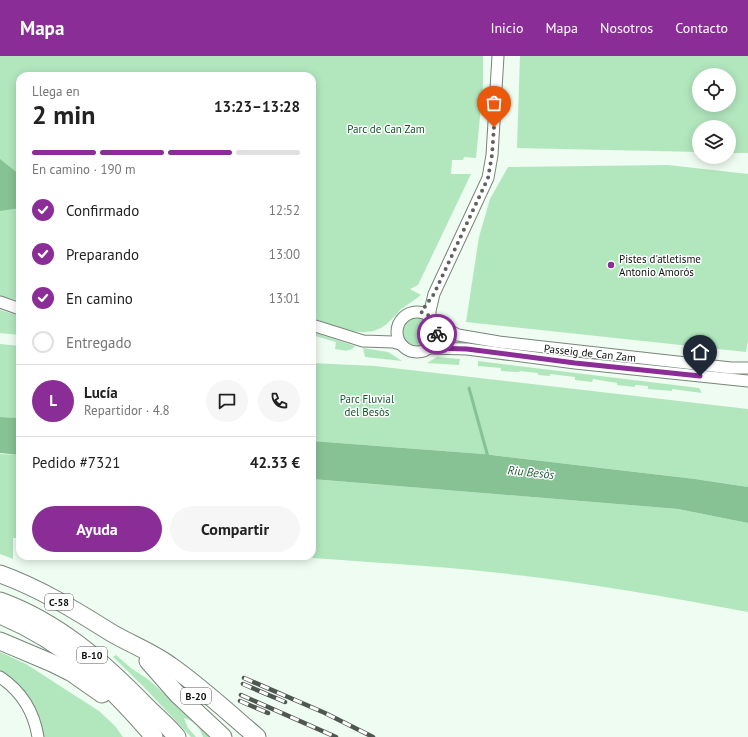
<!DOCTYPE html>
<html lang="es">
<meta charset="utf-8">
<style>
body{margin:0;font-family:"PT Sans",sans-serif;background:#f6f6f6;color:#222;height:100vh;display:flex;flex-direction:column;font-size:15px;white-space:nowrap}
*{box-sizing:border-box;margin:0}
p{font-size:13px;color:#767676}
.icon{flex:none;width:22px;height:22px;fill:none;stroke:currentColor;stroke-width:2;stroke-linecap:round;stroke-linejoin:round}
.map{position:relative;flex:1;overflow:hidden}
.sheet{position:absolute;left:16px;top:16px;width:300px;height:488px;display:flex;flex-direction:column;background:#fff;border-radius:12px;box-shadow:0 2px 10px #0003}
.sheet>*{flex:none}
.controls{position:absolute;left:692px;top:12px;display:grid;gap:8px}
.controls a{display:grid;place-items:center;width:44px;height:44px;border-radius:50%;background:#fff;box-shadow:0 2px 10px #0003;font-size:20px}
.pin{position:absolute;display:grid;place-items:center;width:34px;height:34px;color:#fff;margin:-41px -17px;border-radius:50% 50% 50% 0;rotate:-45deg;box-shadow:0 0 4px #0007}
.pin .icon{rotate:45deg}
.courier{position:absolute;display:grid;place-items:center;width:40px;height:40px;margin:-20px;border:3px solid #8b2d97;border-radius:50%;background:#fff;color:#222;box-shadow:0 1px 5px #0007}
.summary em{font-style:normal;font-weight:700}
.summary div{display:flex;flex-direction:column-reverse}
.summary{display:flex;align-items:center;justify-content:space-between;height:68px;padding:0 16px}
h1{font-size:26px;font-weight:700;line-height:30px}
.bar{display:grid;grid-template-columns:repeat(4,1fr);gap:6px 4px;align-content:center;height:48px;padding:0 16px}
.bar i{height:5px;border-radius:3px;background:#e0e0e0}
.bar .selected{background:#8b2d97}
.bar p{grid-column:span 4}
.line{display:flex;align-items:center;gap:10px;padding:0 16px;border-top:1px solid #e0e0e0}
.line div{flex:1}
.round{display:grid;place-items:center;flex:none;width:42px;height:42px;border-radius:21px;background:#f6f6f6}
ol{padding:0 16px;list-style:none}
li{display:flex;align-items:center;gap:12px;height:44px}
li p{margin-inline-start:auto}
li .icon{padding:4px;border-radius:50%;background:#8b2d97;color:#fff;stroke-width:4}
li:last-child{color:#767676}
li i{width:22px;height:22px;border:2px solid #e0e0e0;border-radius:50%}
.action{display:flex;gap:8px;margin-top:auto;padding:8px 16px}
.action a{flex:1;height:46px;border-radius:24px;background:#8b2d97;color:#fff;font-size:16px;font-weight:700;line-height:46px;text-align:center}
.action a+a{background:#f6f6f6;color:#222}
header{display:flex;align-items:center;gap:24px;box-sizing:border-box;height:56px;padding:0 20px;background:#8b2d97;color:#fff}
header strong{font-size:19px}
nav{display:flex;gap:22px;margin-inline-start:auto;font-size:14px}
.map>svg:first-child{display:block}
.green{fill:#b2e7be;fill-rule:evenodd}
.water{fill:#87c294}
.lines{fill:none;stroke-linecap:round;stroke-linejoin:round}
.stream{stroke:#87c294;stroke-width:3}
.minor-casing{stroke:#78847a;stroke-width:13}
.highway-casing{stroke:#78847a;stroke-width:19}
.minor{stroke:#fff;stroke-width:11}
.highway{stroke:#fff;stroke-width:17}
.rail-casing{stroke:#505751;stroke-width:4.5}
.rail{stroke:#fff;stroke-width:3;stroke-dasharray:9;stroke-linecap:butt}
.done{stroke:#5c645d;stroke-width:4;stroke-dasharray:0 7.2}
.route{stroke:#8b2d97;stroke-width:5}
.poi-dot{fill:#8b2d97;stroke:#fff;stroke-width:1.5}
.labels{text-anchor:middle;dominant-baseline:central;stroke-width:3;stroke-linejoin:round;paint-order:stroke}
.shield{fill:#fff;stroke:#565956;stroke-width:1}
.shield-label{font-size:10px;font-weight:bold;fill:#0d120e}
.park-label{font-size:11px;fill:#11542a;stroke:#fff}
.poi-label{font-size:11px;fill:#0d120e;stroke:#fff;text-anchor:start}
.street-label{font-size:11px;fill:#0d120e;stroke:#fff}
.water-label{font-size:12px;font-style:italic;fill:#1a5b31;stroke:#fff}
</style>
<header>
<strong>Mapa</strong>
<nav><a>Inicio</a><a>Mapa</a><a>Nosotros</a><a>Contacto</a></nav>
</header>
<div class="map">
<svg width="748" height="681" viewBox="0 0 748 681">
<rect width="100%" height="100%" fill="#eefcf1"/>
<g class="green">
<path d="M0,0H483V30L476,102L464,101L463,104H452L451,118H471L418,229L410,233L421,239C415,244 408,248 401,253C395,260 389,267 381,272C360,283 333,269 312,262V20H20V245L0,240Z"/>
<path d="M520,0H748V97H729V71H699V96L517,92ZM699,19H729V49H699Z"/>
<path d="M668,109L748,118V284L746,296L466,266L479,181L490,143L508,111Z"/>
<path d="M0,254L20,260V279L0,277Z"/>
<circle cx="417" cy="276" r="15"/>
<path d="M312,276L355,290C350,297 343,294 335,293L336,286L312,279Z"/>
<path d="M0,288L20,290V362L0,361Z"/>
<path d="M363,292L388,296L402,305L365,301Z"/>
<path d="M437,301L460,303L459,309L427,307Z"/>
<path d="M478,305L699,332L702,337L672,333V335L648,333V330L635,329V331L617,329V327L593,323L592,326L575,324V321L550,318V320L538,319V317L520,315L519,316L501,315V312L478,310Z"/>
<path d="M312,307L375,310L748,353V431L695,423L483,398L312,385Z"/>
<path d="M0,398L20,399V482H13V503L0,498Z"/>
<path d="M312,423L678,453L748,467V556C666,540 583,526 500,517C430,509 359,506 289,500H312Z"/>
<path d="M0,596L26,608L99,655L115,670L123,681H42L20,631L0,615Z"/>
<path d="M116,599L131,612L149,624L212,681H203C200,671 194,665 184,662L188,672L196,681H191L143,630L113,601Z"/>
</g>
<g class="water">
<path d="M0,103L20,119V152L0,155Z"/>
<path d="M0,361L20,362V399L0,397Z"/>
<path d="M312,385L483,398L695,423L748,431V467L678,453L312,423Z"/>
</g>
<g class="lines">
<path class="stream" d="M469,332L488,401"/>
<defs>
<g id="minor">
<path d="M0,246L20,253"/>
<circle cx="417" cy="276" r="20"/>
<path d="M430,260V255L434,238L488,122L492,99L498,0"/>
<path d="M436,268L458,279L499,286L731,312H748"/>
<path d="M312,269L363,285L393,286L400,288"/>
<path d="M430,292L467,293L575,307L748,325"/>
<path d="M0,621C21,635 34,656 38,681"/>
</g>
<g id="highway">
<path d="M0,518C39,532 75,554 110,576C130,588 152,596 171,610C201,631 229,657 257,681"/>
<path d="M0,545C60,567 103,606 147,651C157,661 168,670 177,681"/>
<path d="M0,559C65,586 110,629 154,681"/>
<path d="M0,585L52,607L72,617L102,638"/>
<path d="M148,605L177,638L223,681"/>
</g>
</defs>
<use href="#minor" class="minor-casing"/>
<use href="#highway" class="highway-casing"/>
<use href="#minor" class="minor"/>
<use href="#highway" class="highway"/>
<defs>
<g id="rail">
<path d="M244,622L325,657L373,681"/>
<path d="M243,628L285,646"/>
<path d="M241,639L336,681"/>
<path d="M240,645L268,657"/>
</g>
</defs>
<use href="#rail" class="rail-casing"/>
<use href="#rail" class="rail"/>
</g>
<g class="lines">
<path class="done" d="M437,278C437,267 432,259 421,256L434,238L488,122L492,99L494,71"/>
<path class="route" d="M437,278L433,289L430,292L467,293L575,307L700,320"/>
</g>
<circle class="poi-dot" cx="611" cy="209" r="4"/>
<g class="labels">
<g class="shield">
<rect x="45" y="538" width="28" height="16" rx="3"/>
<rect x="77" y="591" width="30" height="16" rx="3"/>
<rect x="181" y="632" width="30" height="16" rx="3"/>
</g>
<g class="shield-label">
<text x="59" y="546">C-58</text>
<text x="92" y="599">B-10</text>
<text x="196" y="640">B-20</text>
</g>
<g class="park-label">
<text x="386" y="73">Parc de Can Zam</text>
<text x="367" y="343">Parc Fluvial<tspan x="367" dy="13">del Besòs</tspan></text>
</g>
<g class="poi-label">
<text x="619" y="203">Pistes d'atletisme<tspan x="619" dy="13">Antonio Amorós</tspan></text>
</g>
<g class="street-label">
<text transform="translate(590 297) rotate(6)">Passeig de Can Zam</text>
</g>
<g class="water-label">
<text transform="translate(531 416) rotate(6)">Riu Besòs</text>
</g>
</g>
</svg>
<div class="controls">
<a><svg class="icon" aria-label="locate" viewBox="0 0 24 24"><circle cx="12" cy="12" r="6"/><path d="M12 2v4M12 18v4M2 12h4M18 12h4"/></svg></a>
<a><svg class="icon" aria-label="layers" viewBox="0 0 24 24"><path d="M12 4l9 5-9 5-9-5zM3 14l9 5 9-5"/></svg></a>
</div>
<div class="pin" style="left:494px;top:71px;background:#ea580c"><svg class="icon" aria-label="bag" viewBox="0 0 24 24"><path d="M5 8h14l-1 12H6zM9 8a3 3 0 0 1 6 0"/></svg></div>
<div class="pin" style="left:700px;top:320px;background:#1f2937"><svg class="icon" aria-label="home" viewBox="0 0 24 24"><path d="M3 11l9-7 9 7M6 9v11h12V9"/></svg></div>
<div class="courier" style="left:437px;top:278px"><svg class="icon" aria-label="bike" viewBox="0 0 24 24"><circle cx="6" cy="16" r="4"/><circle cx="18" cy="16" r="4"/><path d="M6 16l4-8h5l3 8M10 8l3 8H6M13 5h3"/></svg></div>
<section class="sheet">
<div class="summary"><div><h1>2 min</h1><p>Llega en</p></div><em>13:23–13:28</em></div>
<div class="bar"><i class="selected"></i><i class="selected"></i><i class="selected"></i><i></i><p>En camino · 190 m</p></div>
<ol>
<li><svg class="icon" aria-label="check" viewBox="0 0 24 24"><path d="M5 12l5 5 9-10"/></svg>Confirmado<p>12:52</p></li>
<li><svg class="icon" aria-label="check" viewBox="0 0 24 24"><path d="M5 12l5 5 9-10"/></svg>Preparando<p>13:00</p></li>
<li><svg class="icon" aria-label="check" viewBox="0 0 24 24"><path d="M5 12l5 5 9-10"/></svg>En camino<p>13:01</p></li>
<li><i></i>Entregado</li>
</ol>
<div class="line" style="height:72px"><b class="round" style="background:#8b2d97;color:#fff">L</b><div><b>Lucía</b><p>Repartidor · 4.8</p></div><a class="round"><svg class="icon" aria-label="chat" viewBox="0 0 24 24"><path d="M4 5h16v11H9l-5 4z"/></svg></a><a class="round"><svg class="icon" aria-label="phone" viewBox="0 0 24 24"><path d="M5 4h4l2 5-3 2q2 4 5 5l2-3 5 2v4C11 20 4 13 5 4z"/></svg></a></div>
<div class="line" style="height:52px"><div>Pedido #7321</div><b>42.33 €</b></div>
<div class="action"><a>Ayuda</a><a>Compartir</a></div>
</section>
</div>
